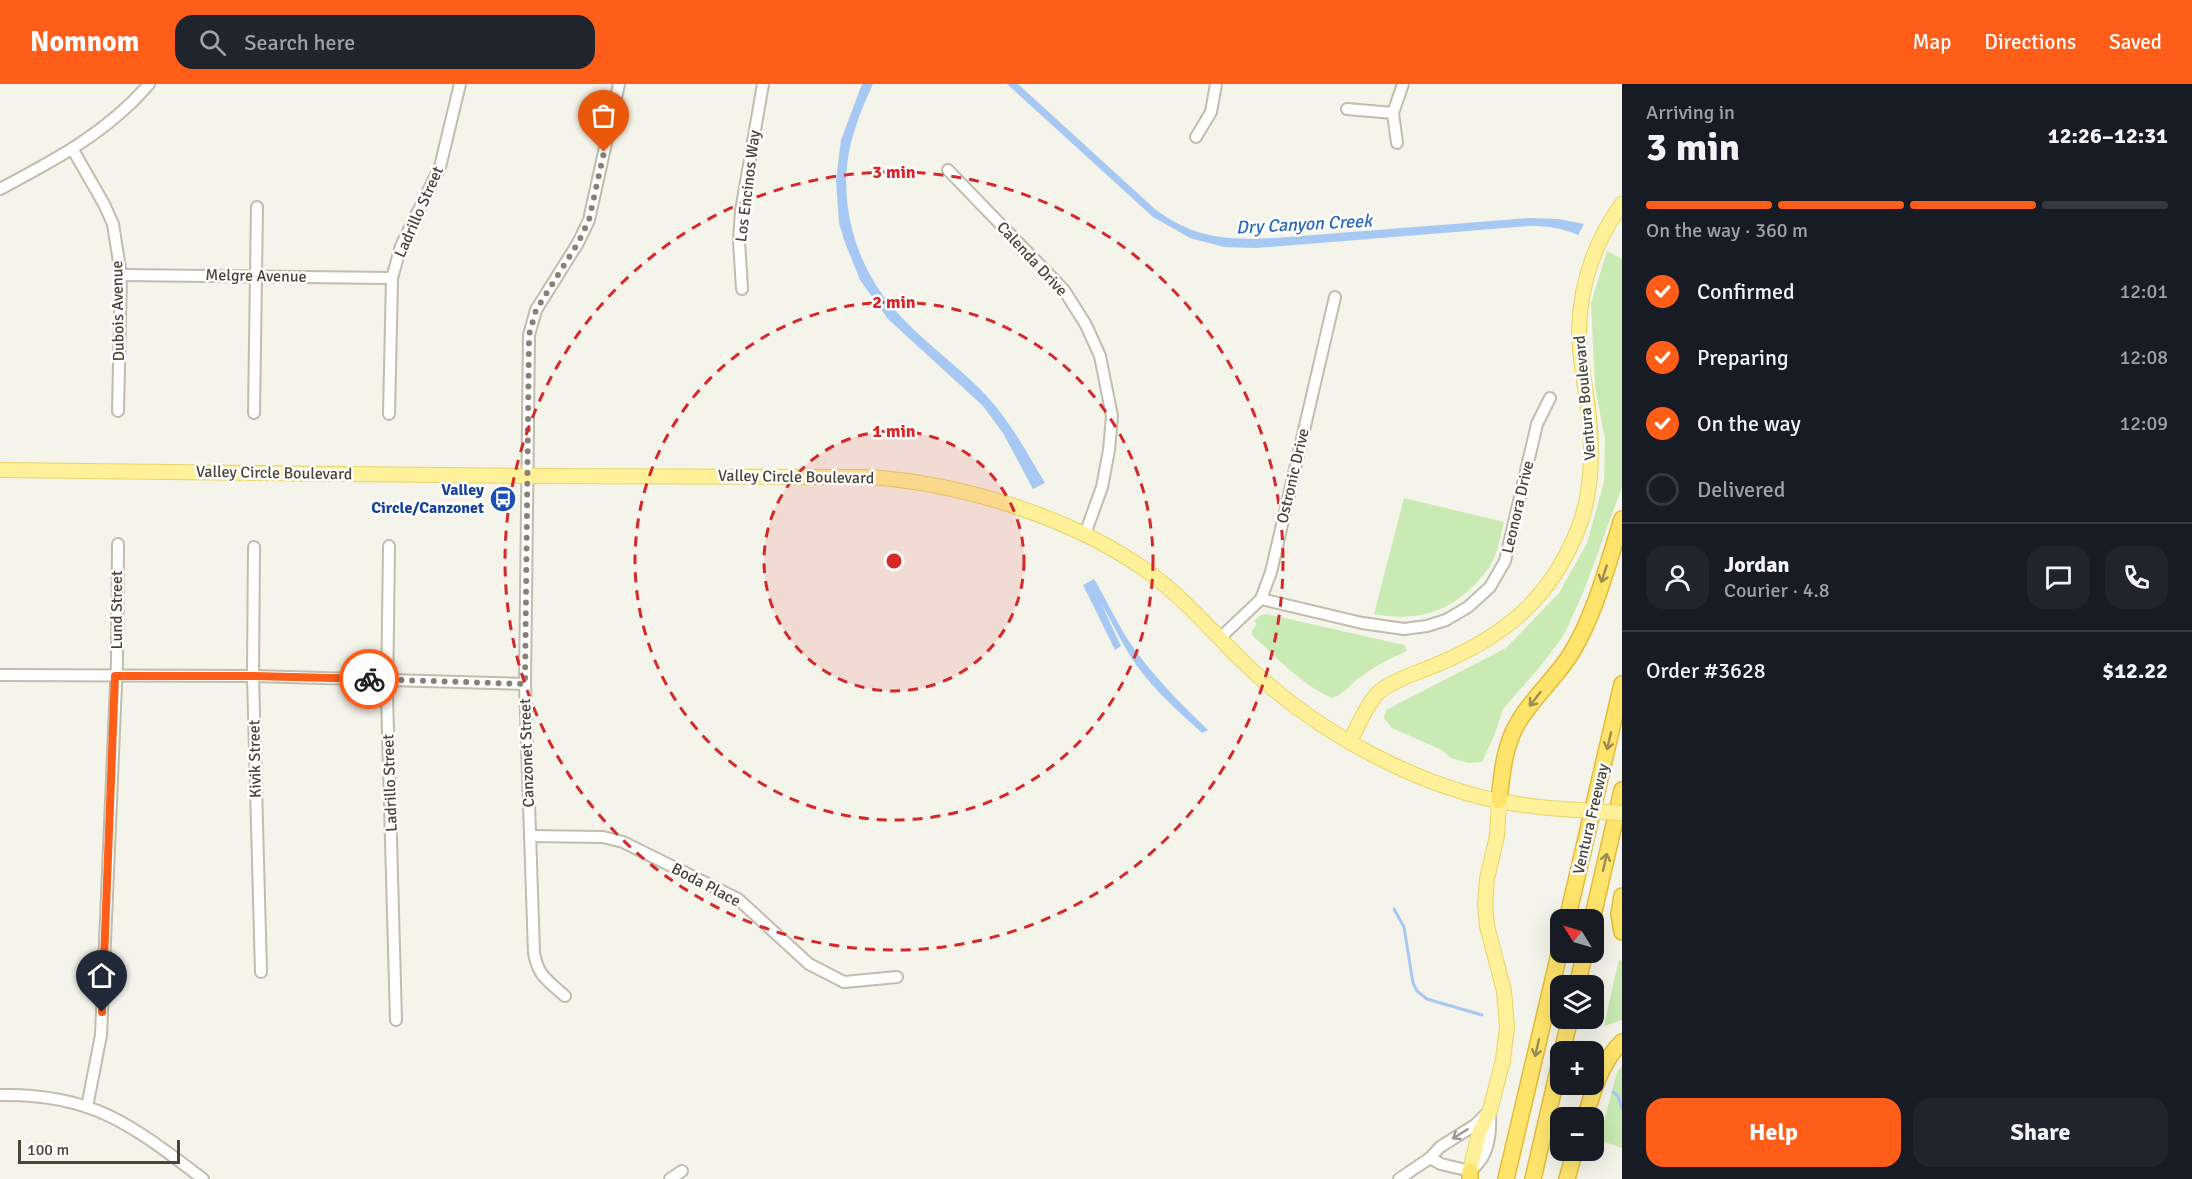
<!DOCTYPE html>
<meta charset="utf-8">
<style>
body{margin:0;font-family:Signika,sans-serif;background:#20242c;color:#f1f3f6;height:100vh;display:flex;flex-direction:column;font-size:22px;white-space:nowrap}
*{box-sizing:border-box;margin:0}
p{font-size:20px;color:#9ea1a6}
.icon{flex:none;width:33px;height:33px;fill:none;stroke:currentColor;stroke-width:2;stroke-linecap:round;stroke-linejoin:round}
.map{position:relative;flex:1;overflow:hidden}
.panel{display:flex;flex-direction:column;background:#171b24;width:570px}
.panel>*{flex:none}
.needle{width:39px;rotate:307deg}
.buttons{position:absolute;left:1550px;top:825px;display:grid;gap:12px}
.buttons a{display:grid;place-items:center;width:54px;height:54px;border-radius:12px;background:#171b24;box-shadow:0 6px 24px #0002;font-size:30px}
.scale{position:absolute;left:18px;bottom:15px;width:162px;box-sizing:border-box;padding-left:6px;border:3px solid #4a4538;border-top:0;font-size:16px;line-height:21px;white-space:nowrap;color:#4a4538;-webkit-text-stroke:4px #fff;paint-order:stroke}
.pin{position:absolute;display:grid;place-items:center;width:51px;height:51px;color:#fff;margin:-62px -26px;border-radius:50% 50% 50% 0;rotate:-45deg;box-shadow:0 0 6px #0007}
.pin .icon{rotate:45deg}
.courier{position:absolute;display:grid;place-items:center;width:60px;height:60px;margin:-30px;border:4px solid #ff5d18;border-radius:50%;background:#fff;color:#222;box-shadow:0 2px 8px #0007}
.overview em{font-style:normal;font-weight:800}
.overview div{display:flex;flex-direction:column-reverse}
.overview{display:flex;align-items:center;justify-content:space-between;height:102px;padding:0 24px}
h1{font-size:39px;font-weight:800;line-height:45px}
.bar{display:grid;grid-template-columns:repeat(4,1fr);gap:9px 6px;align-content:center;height:72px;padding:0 24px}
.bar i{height:8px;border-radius:4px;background:#363941}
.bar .active{background:#ff5d18}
.bar p{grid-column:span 4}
.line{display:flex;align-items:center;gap:15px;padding:0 24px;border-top:2px solid #363941}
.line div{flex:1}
.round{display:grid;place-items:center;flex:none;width:63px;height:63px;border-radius:18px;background:#20242c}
ol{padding:0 24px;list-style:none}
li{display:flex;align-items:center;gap:18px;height:66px}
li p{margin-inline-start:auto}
li .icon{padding:6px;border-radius:50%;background:#ff5d18;color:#fff;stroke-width:4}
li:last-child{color:#9ea1a6}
li i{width:33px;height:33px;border:3px solid #363941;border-radius:50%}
.primary-button{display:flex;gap:12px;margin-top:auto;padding:12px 24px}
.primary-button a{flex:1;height:69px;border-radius:18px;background:#ff5d18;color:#fff;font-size:24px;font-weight:800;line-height:69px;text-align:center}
.primary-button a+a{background:#20242c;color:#f1f3f6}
header{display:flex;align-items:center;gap:36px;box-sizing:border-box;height:84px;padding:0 30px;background:#ff5d18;color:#fff}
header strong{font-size:28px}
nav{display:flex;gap:33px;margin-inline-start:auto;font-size:21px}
.search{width:420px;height:54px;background:#20242c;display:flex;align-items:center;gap:15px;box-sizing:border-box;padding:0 21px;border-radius:18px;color:#9ea1a6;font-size:22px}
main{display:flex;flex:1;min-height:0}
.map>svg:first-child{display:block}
.green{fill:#c9eab2}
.water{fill:#a6c8f3}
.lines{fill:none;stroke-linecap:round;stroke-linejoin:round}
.stream{stroke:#a6c8f3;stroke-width:3}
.minor-casing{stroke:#c1bdac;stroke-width:14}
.major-casing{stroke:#e7d466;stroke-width:16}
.highway-casing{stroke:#e2bc38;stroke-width:18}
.minor{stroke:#fff;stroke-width:10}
.major{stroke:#fff19a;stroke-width:14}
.highway{stroke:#ffe46c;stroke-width:15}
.major-bridge-casing{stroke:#e7d466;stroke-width:16;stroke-linecap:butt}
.major-bridge{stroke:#fff19a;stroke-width:14}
.oneway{stroke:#9b8d4f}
.oneway2{stroke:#9b9992}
.done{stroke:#868276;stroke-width:6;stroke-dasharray:0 10.8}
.route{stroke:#ff5d18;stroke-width:8}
.ring{fill:none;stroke:#d62828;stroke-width:3;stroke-dasharray:10 8}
.labels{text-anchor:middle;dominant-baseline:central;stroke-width:5;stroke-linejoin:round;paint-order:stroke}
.street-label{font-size:16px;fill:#4a4538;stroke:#fff}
.transit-label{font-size:16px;font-weight:bold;fill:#164399;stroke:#fff;text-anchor:end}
.water-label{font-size:18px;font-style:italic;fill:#2d69ba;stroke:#fff}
.centre{fill:#d62828;stroke:#fff;stroke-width:3}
.ring-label{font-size:18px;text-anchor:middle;font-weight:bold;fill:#d62828;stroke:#fff;stroke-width:5;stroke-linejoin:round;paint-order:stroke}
</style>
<header>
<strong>Nomnom</strong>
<div class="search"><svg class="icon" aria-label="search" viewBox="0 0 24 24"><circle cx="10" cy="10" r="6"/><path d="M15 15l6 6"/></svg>Search here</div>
<nav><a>Map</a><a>Directions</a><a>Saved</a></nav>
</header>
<main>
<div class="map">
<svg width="1622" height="1095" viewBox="0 0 1622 1095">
<rect width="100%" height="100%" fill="#f5f4ea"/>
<g class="green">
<path d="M1607,167L1622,175V403L1585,504L1564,551L1539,584L1503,625L1494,652L1482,678L1468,679L1451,674L1442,666L1392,644L1384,634L1386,626L1506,564L1559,509L1587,459L1604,398L1605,355L1595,303L1591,219Z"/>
<path d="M1404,414L1504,438C1500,452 1498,470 1490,482C1461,523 1424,540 1374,530Z"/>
<path d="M1267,530L1404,561L1407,567C1391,574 1377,581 1363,591C1352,598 1345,610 1332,614C1302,601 1276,573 1252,551V546L1257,540L1254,537L1261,531Z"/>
<path d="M1619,875L1622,878V936L1604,942Z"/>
<path d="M1622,982V1064L1599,1056L1617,988Z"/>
</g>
<g class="water">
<path d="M862,0H873C861,26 850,53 847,82C842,132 860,187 894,225C920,255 953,278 981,306C1008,333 1026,367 1045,399L1033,405L1003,349L983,322L888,235L860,196L844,156L839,139L836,96L841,56Z"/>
<path d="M1007,0H1018L1156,126C1197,155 1226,156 1275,154L1529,134L1559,135L1584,140L1578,151C1562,144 1548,142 1530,142L1256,164L1224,163L1190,154L1153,133Z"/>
<path d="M1094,495C1106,515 1116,537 1128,556C1151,590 1179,618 1208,646L1202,649C1179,628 1155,607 1137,582C1123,563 1114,541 1102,521L1121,562L1115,566L1083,501Z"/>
</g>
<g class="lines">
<g class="stream">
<path d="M1394,825L1404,843L1413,899L1417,907L1427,915L1482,931"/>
<path d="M1613,1008L1618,1012L1622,1025"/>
</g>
<defs>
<g id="minor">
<path d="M1347,25L1393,29"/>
<path d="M1196,53L1211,28L1216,0"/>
<path d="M1397,59L1393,29L1403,0"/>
<path d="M73,66L104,120L113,140L121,191L118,327"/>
<path d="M948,86L1064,206L1086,241L1100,272L1112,332L1109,366L1102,403L1085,450"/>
<path d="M0,105C55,76 108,48 149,0"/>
<path d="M121,191L392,194"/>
<path d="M742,205L739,157L741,127L763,0"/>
<path d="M254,329L257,123"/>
<path d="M389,330L392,194L401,162L440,83L460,0"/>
<path d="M389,462L387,612L396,936"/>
<path d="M254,463L253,592L261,888"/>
<path d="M1261,515L1362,539L1404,545L1427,542L1446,536L1468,523L1490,503L1505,477L1537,340L1550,314"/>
<path d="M1220,554L1261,515L1271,488L1335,213"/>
<path d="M0,591L253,592L525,600"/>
<path d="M530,752L603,753L623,758L738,815L809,880L844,898L897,893"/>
<path d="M565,912C548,897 538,892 534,869L525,600L529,251L536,226L578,159L589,136L619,0"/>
<path d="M0,1011C93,1009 133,1042 203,1095"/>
<path d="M87,1023L101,951L117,577L118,460"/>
<path d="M1430,1074L1441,1080L1470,1087C1490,1073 1491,1049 1490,1026"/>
<path d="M670,1095L682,1087"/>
<path d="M1399,1095L1430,1074L1440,1063L1475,1041L1486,1030"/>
</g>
<g id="major">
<path d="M0,386L527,392L868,393C960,399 1068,432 1144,485C1189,516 1222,561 1263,596C1326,652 1416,700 1498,717C1515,720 1531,722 1548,724"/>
<path d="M1350,657C1358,642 1366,622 1377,610C1391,596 1421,588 1438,580C1505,552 1551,514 1578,445C1595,403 1593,355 1586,310C1583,290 1579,268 1579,247C1580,201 1595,157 1622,120"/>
<path d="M1470,1087L1479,1049L1490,1026L1503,976L1507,943L1504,907L1487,842L1485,820L1487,795L1497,752L1499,717"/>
</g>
<g id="highway">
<path d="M1499,717C1502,690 1504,661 1519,637C1534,612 1557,593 1572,568C1596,528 1608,479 1622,435"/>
<path d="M1622,812L1619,830L1622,848"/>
<path d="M1567,836L1622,600"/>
<path d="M1592,836L1622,706"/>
<path d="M1577,902L1585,868"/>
<path d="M1562,968L1570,934"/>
<path d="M1585,1034C1593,1007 1601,978 1622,958"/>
<path d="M1470,1095V1087"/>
<path d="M1506,1095L1560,866"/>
<path d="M1533,1095L1560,978"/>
<path d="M1567,1095L1575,1066"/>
</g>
</defs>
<use href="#minor" class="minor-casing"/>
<use href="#major" class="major-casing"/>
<use href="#highway" class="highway-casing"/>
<use href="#minor" class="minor"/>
<use href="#major" class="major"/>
<use href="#highway" class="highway"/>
<defs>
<path id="major-bridge" d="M1548,724L1622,729"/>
</defs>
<use href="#major-bridge" class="major-bridge-casing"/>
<use href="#major-bridge" class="major-bridge"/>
</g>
<defs><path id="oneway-shaft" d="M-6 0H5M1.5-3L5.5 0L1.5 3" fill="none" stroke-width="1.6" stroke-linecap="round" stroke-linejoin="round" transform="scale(1.5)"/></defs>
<g class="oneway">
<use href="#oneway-shaft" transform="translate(1604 490) rotate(108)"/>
<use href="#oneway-shaft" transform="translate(1535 615) rotate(128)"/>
<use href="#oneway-shaft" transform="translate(1609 657) rotate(103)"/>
<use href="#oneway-shaft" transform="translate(1605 778) rotate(-77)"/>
<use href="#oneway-shaft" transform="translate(1537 964) rotate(103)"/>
</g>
<use class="oneway2" href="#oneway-shaft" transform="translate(1460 1050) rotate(148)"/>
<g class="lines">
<path class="done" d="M369,595L525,600L529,251L536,226L578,159L589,136L604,68"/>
<path class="route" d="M102,928L115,592H253L369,595"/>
</g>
<circle cx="894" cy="477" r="130" fill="#d62828" fill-opacity=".12"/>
<g class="ring">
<circle cx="894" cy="477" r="130"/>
<circle cx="894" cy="477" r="259"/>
<circle cx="894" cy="477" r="389"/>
</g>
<defs>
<symbol id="bus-disc" viewBox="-11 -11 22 22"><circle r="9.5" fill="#1a4fb4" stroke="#fff"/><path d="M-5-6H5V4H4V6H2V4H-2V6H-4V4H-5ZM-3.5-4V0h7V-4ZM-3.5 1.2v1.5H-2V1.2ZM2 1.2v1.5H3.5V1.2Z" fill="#fff"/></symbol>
</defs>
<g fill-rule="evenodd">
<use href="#bus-disc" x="488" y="400" width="30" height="30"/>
</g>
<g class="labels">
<g class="street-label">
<text transform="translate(748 102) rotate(-83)">Los Encinos Way</text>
<text transform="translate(419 128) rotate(-66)">Ladrillo Street</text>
<text transform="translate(1032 175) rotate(47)">Calenda Drive</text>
<text transform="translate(256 192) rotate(1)">Melgre Avenue</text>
<text transform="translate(118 227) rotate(-91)">Dubois Avenue</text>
<text transform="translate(1585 314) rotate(-95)">Ventura Boulevard</text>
<text transform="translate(274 389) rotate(1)">Valley Circle Boulevard</text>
<text transform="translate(1293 392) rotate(-77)">Ostronic Drive</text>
<text transform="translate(796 393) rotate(1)">Valley Circle Boulevard</text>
<text transform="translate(1518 423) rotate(-77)">Leonora Drive</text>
<text transform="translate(117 526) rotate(-90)">Lund Street</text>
<text transform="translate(527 669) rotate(-92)">Canzonet Street</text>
<text transform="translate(255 675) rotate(-91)">Kivik Street</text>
<text transform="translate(390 699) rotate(-92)">Ladrillo Street</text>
<text transform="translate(1591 735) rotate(-77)">Ventura Freeway</text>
<text transform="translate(706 801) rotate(28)">Boda Place</text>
</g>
<g class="transit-label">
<text x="484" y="406">Valley<tspan x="484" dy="18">Circle/Canzonet</tspan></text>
</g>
<g class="water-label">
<text transform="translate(1304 140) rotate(-3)">Dry Canyon Creek</text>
</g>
</g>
<circle cx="894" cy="477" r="9" class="centre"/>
<g class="ring-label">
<text x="894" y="94">3 min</text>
<text x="894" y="224">2 min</text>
<text x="894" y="353">1 min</text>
</g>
</svg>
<div class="buttons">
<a><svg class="needle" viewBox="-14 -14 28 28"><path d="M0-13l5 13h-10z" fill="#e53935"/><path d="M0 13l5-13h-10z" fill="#9ea1a6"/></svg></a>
<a><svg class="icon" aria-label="layers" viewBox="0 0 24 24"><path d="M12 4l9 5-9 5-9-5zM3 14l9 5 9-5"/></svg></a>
<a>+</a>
<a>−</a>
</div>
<div class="scale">100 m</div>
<div class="pin" style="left:604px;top:68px;background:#ea580c"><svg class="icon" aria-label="bag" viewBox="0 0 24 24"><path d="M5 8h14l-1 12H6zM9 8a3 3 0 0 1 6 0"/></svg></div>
<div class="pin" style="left:102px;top:928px;background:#1f2937"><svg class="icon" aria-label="home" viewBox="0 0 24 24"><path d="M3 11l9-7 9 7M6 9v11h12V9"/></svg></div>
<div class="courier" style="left:369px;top:595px"><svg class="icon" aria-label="bike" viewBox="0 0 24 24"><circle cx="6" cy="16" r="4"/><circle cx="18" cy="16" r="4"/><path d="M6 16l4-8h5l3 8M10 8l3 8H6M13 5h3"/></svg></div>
</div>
<section class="panel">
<div class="overview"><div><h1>3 min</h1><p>Arriving in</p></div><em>12:26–12:31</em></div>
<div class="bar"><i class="active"></i><i class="active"></i><i class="active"></i><i></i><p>On the way · 360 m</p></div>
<ol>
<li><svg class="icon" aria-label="check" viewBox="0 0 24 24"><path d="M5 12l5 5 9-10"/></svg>Confirmed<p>12:01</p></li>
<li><svg class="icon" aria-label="check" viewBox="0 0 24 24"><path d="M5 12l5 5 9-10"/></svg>Preparing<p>12:08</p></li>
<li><svg class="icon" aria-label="check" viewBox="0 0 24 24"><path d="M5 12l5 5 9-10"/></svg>On the way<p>12:09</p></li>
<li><i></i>Delivered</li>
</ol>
<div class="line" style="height:108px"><a class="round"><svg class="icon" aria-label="person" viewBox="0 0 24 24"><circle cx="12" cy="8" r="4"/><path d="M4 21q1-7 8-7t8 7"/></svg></a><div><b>Jordan</b><p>Courier · 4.8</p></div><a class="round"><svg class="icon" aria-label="chat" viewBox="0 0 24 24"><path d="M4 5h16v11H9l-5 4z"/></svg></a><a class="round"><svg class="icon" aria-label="phone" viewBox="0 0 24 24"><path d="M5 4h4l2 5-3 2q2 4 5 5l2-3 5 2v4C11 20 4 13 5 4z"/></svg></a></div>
<div class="line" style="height:78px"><div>Order #3628</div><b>$12.22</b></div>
<div class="primary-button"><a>Help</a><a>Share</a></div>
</section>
</main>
